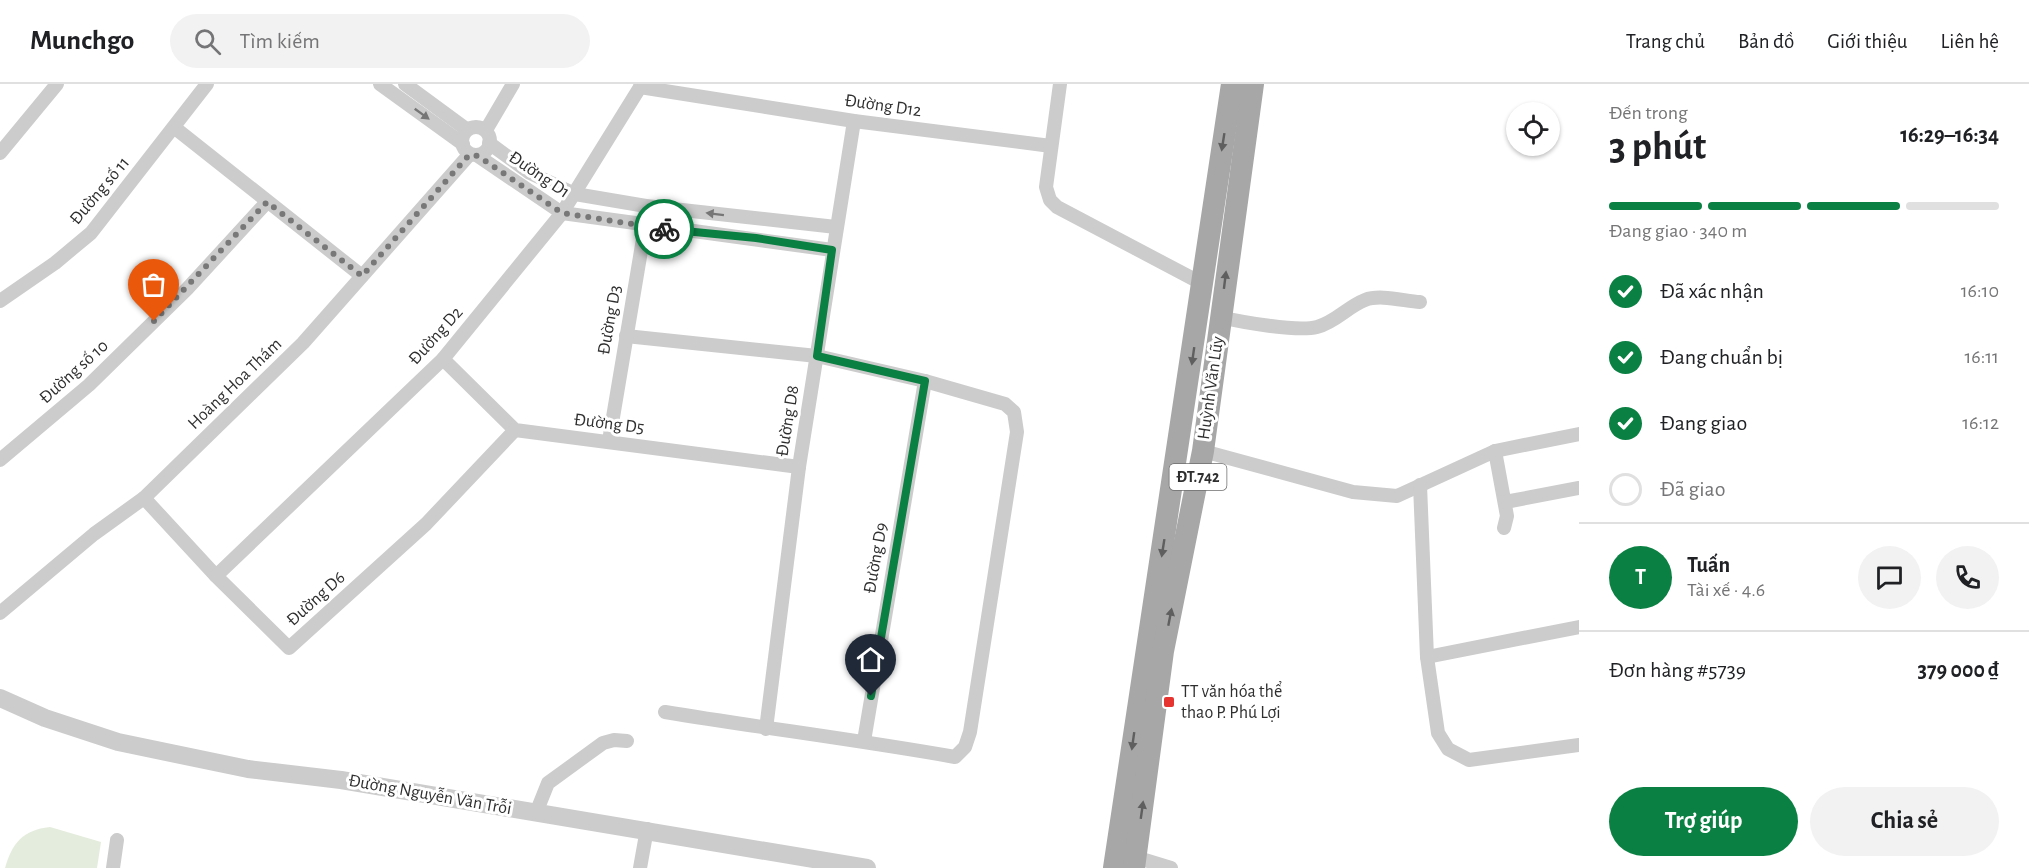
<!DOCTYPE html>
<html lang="vi">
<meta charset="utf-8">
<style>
body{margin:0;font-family:"Alegreya Sans",sans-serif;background:#f2f2f2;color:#202124;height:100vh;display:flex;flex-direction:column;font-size:22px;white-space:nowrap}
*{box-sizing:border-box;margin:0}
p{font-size:20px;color:#757577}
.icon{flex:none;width:33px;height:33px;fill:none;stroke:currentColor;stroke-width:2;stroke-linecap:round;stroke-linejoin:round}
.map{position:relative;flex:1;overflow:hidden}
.side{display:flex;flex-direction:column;background:#fff;width:450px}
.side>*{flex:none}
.buttons{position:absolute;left:1506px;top:18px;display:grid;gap:12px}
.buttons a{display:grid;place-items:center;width:54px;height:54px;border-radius:50%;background:#fff;box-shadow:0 2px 4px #0004;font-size:30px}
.pin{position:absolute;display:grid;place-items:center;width:51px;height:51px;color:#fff;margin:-62px -26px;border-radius:50% 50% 50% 0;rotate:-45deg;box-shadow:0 0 6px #0007}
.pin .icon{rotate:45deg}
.courier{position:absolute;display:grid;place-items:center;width:60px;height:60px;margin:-30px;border:4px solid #0b8043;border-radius:50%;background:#fff;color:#222;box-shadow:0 2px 8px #0007}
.head em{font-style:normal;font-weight:600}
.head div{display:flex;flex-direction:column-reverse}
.head{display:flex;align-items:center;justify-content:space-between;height:102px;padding:0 30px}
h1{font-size:39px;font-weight:600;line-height:45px}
.bar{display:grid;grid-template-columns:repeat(4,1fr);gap:9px 6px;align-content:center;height:72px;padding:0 30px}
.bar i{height:8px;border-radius:4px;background:#e0e0e0}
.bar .active{background:#0b8043}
.bar p{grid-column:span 4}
.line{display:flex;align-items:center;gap:15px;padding:0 30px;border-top:2px solid #e0e0e0}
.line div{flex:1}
.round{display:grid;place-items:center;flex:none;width:63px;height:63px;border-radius:32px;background:#f2f2f2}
ol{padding:0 30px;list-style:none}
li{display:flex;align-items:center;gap:18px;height:66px}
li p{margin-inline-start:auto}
li .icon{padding:6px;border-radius:50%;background:#0b8043;color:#fff;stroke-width:4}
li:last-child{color:#757577}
li i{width:33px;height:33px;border:3px solid #e0e0e0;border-radius:50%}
.button{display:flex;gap:12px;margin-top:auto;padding:12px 30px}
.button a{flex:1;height:69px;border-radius:36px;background:#0b8043;color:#fff;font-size:24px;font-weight:600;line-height:69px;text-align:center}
.button a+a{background:#f2f2f2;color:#202124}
header{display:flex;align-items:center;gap:36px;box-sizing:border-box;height:84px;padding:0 30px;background:#fff;border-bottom:2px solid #e0e0e0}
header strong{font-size:28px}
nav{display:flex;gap:33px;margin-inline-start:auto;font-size:21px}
.search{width:420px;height:54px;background:#f2f2f2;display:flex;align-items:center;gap:15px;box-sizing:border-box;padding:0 21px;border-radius:33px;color:#757577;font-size:22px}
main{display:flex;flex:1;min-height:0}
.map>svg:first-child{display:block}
.green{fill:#e4ecdd}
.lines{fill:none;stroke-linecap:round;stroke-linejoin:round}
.minor{stroke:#ccc;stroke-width:14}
.tertiary{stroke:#ccc;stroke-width:18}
.primary{stroke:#a7a7a7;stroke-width:22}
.oneway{fill:#767676}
.oneway2{fill:#5f5f5f}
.done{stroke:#787878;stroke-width:6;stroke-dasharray:0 10.8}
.route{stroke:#0b8043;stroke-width:8}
.poi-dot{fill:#e63531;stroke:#fff;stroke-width:2}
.labels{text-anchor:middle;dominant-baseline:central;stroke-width:6;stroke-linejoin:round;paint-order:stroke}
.shield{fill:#fff;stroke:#6d6d6d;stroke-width:1.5}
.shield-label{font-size:16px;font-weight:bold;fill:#2f2f2f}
.street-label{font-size:18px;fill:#2f2f2f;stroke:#fff}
.poi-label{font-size:18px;fill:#2f2f2f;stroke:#fff;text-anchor:start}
</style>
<header>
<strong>Munchgo</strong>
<div class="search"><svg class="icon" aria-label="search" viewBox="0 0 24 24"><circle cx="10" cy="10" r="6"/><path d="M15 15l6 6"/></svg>Tìm kiếm</div>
<nav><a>Trang chủ</a><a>Bản đồ</a><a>Giới thiệu</a><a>Liên hệ</a></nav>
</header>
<main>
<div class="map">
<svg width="1579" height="784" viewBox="0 0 1579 784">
<rect width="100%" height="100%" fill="#fff"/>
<path class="green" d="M50,743L101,758L97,784H5C12,759 23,746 50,743Z"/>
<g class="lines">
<g class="minor">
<path d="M380,0L463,60"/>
<path d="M405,0L466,45"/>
<path d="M1060,0L1046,103L1050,116L1057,123L1203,200"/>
<path d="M640,3L854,37L1051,62"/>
<circle cx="476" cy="57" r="14"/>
<path d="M175,44L362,192"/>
<path d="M486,46L513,0"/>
<path d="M489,59L530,89L575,110L646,122L836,143"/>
<path d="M0,69L57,0"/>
<path d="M478,72L562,129L832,166"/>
<path d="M0,217L55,179L91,149L207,0"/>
<path d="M1220,233C1241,238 1297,248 1317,243C1336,238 1347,223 1365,216C1380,210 1404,217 1420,218"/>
<path d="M626,252L817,272L925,297L1005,320L1014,328L1017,348L970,648L965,663L955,673C859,656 762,644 665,628"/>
<path d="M443,275L515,346L799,383"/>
<path d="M609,357L645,143L646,122"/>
<path d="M1203,367L1353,408L1397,412L1495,367L1579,350"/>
<path d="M1495,367L1507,432L1504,444"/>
<path d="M0,376L89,301L187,205L267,118"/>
<path d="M1420,401L1427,573L1438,649L1448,665L1469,676L1579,661"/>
<path d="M144,414L216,492L289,564L426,440L515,346"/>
<path d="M1505,418L1579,404"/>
<path d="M216,492L443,275L562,129L642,0"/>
<path d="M0,529L94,450L144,414L303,259L469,71"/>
<path d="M1427,573L1579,543"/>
<path d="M766,645L799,383L854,37"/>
<path d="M864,657L925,297"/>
<path d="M536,729L548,699L603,659L614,656L627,657"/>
<path d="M1135,773L1171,784"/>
<path d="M113,784L117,756"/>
<path d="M640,784L647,745"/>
</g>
<path class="tertiary" d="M0,614L45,634L118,658L248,685L341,696L867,784"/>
<g class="primary">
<path d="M1114,784L1232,0"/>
<path d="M1134,784L1163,567L1203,367L1253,0"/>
</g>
</g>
<defs><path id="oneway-solid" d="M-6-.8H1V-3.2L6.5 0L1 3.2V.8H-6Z" transform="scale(1.5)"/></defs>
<g class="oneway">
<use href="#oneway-solid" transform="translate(422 30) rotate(36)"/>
<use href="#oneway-solid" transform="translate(715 130) rotate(-173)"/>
</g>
<g class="oneway2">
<use href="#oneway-solid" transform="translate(1223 58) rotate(99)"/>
<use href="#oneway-solid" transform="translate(1225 196) rotate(-83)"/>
<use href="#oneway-solid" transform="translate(1193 272) rotate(98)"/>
<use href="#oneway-solid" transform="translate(1163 464) rotate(99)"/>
<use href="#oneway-solid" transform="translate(1170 533) rotate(-79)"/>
<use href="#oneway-solid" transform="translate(1133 657) rotate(98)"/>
<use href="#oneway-solid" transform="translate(1142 726) rotate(-82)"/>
</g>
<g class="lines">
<path class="done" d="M154,237L267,118L362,192L469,71L478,72L562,129L664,145"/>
<path class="route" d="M664,145L756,154L832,166L817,272L925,297L871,612"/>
</g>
<rect class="poi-dot" x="1163" y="612" width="12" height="12" rx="3"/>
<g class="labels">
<rect class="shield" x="1169.5" y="380" width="57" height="26" rx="4.5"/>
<g class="shield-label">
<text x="1198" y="393">ĐT.742</text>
</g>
<g class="street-label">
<text transform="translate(883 22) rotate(8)">Đường D12</text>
<text transform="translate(539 91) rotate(34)">Đường D1</text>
<text transform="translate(100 107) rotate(-50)">Đường số 11</text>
<text transform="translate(610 236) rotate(-80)">Đường D3</text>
<text transform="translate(436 252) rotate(-48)">Đường D2</text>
<text transform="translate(74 288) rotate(-42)">Đường số 10</text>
<text transform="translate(235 300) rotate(-44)">Hoàng Hoa Thám</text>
<text transform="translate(1211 304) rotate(-82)">Huỳnh Văn Lũy</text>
<text transform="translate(788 337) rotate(-81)">Đường D8</text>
<text transform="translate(609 340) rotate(7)">Đường D5</text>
<text transform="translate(876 474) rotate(-80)">Đường D9</text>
<text transform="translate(316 515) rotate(-42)">Đường D6</text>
<text transform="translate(430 711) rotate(10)">Đường Nguyễn Văn Trỗi</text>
</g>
<g class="poi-label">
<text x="1181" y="608">TT văn hóa thể<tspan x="1181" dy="21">thao P. Phú Lợi</tspan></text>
</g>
</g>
</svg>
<div class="buttons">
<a><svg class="icon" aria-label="locate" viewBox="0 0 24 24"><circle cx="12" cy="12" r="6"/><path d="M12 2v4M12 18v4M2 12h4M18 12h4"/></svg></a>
</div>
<div class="pin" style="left:154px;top:237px;background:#ea580c"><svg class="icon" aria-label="bag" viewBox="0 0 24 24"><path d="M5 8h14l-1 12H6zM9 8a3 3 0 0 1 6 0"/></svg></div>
<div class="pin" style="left:871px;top:612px;background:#1f2937"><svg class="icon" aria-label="home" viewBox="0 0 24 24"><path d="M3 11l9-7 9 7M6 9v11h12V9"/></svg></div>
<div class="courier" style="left:664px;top:145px"><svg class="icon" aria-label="bike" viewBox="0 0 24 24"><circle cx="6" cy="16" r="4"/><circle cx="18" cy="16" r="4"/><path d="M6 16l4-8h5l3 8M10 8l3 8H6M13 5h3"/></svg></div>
</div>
<section class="side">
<div class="head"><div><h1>3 phút</h1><p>Đến trong</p></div><em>16:29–16:34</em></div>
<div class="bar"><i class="active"></i><i class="active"></i><i class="active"></i><i></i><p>Đang giao · 340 m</p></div>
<ol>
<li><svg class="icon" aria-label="check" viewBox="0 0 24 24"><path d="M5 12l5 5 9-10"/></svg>Đã xác nhận<p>16:10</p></li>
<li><svg class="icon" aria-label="check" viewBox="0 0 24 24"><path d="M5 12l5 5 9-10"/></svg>Đang chuẩn bị<p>16:11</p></li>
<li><svg class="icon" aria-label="check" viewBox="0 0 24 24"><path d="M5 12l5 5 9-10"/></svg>Đang giao<p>16:12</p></li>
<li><i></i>Đã giao</li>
</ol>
<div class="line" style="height:108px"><b class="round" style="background:#0b8043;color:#fff">T</b><div><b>Tuấn</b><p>Tài xế · 4.6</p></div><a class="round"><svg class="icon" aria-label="chat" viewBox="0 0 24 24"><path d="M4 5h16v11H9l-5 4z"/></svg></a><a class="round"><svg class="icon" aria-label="phone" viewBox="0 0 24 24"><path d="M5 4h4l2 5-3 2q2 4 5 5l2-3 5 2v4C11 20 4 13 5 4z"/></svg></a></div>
<div class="line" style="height:78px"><div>Đơn hàng #5739</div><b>379 000 ₫</b></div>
<div class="button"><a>Trợ giúp</a><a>Chia sẻ</a></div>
</section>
</main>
